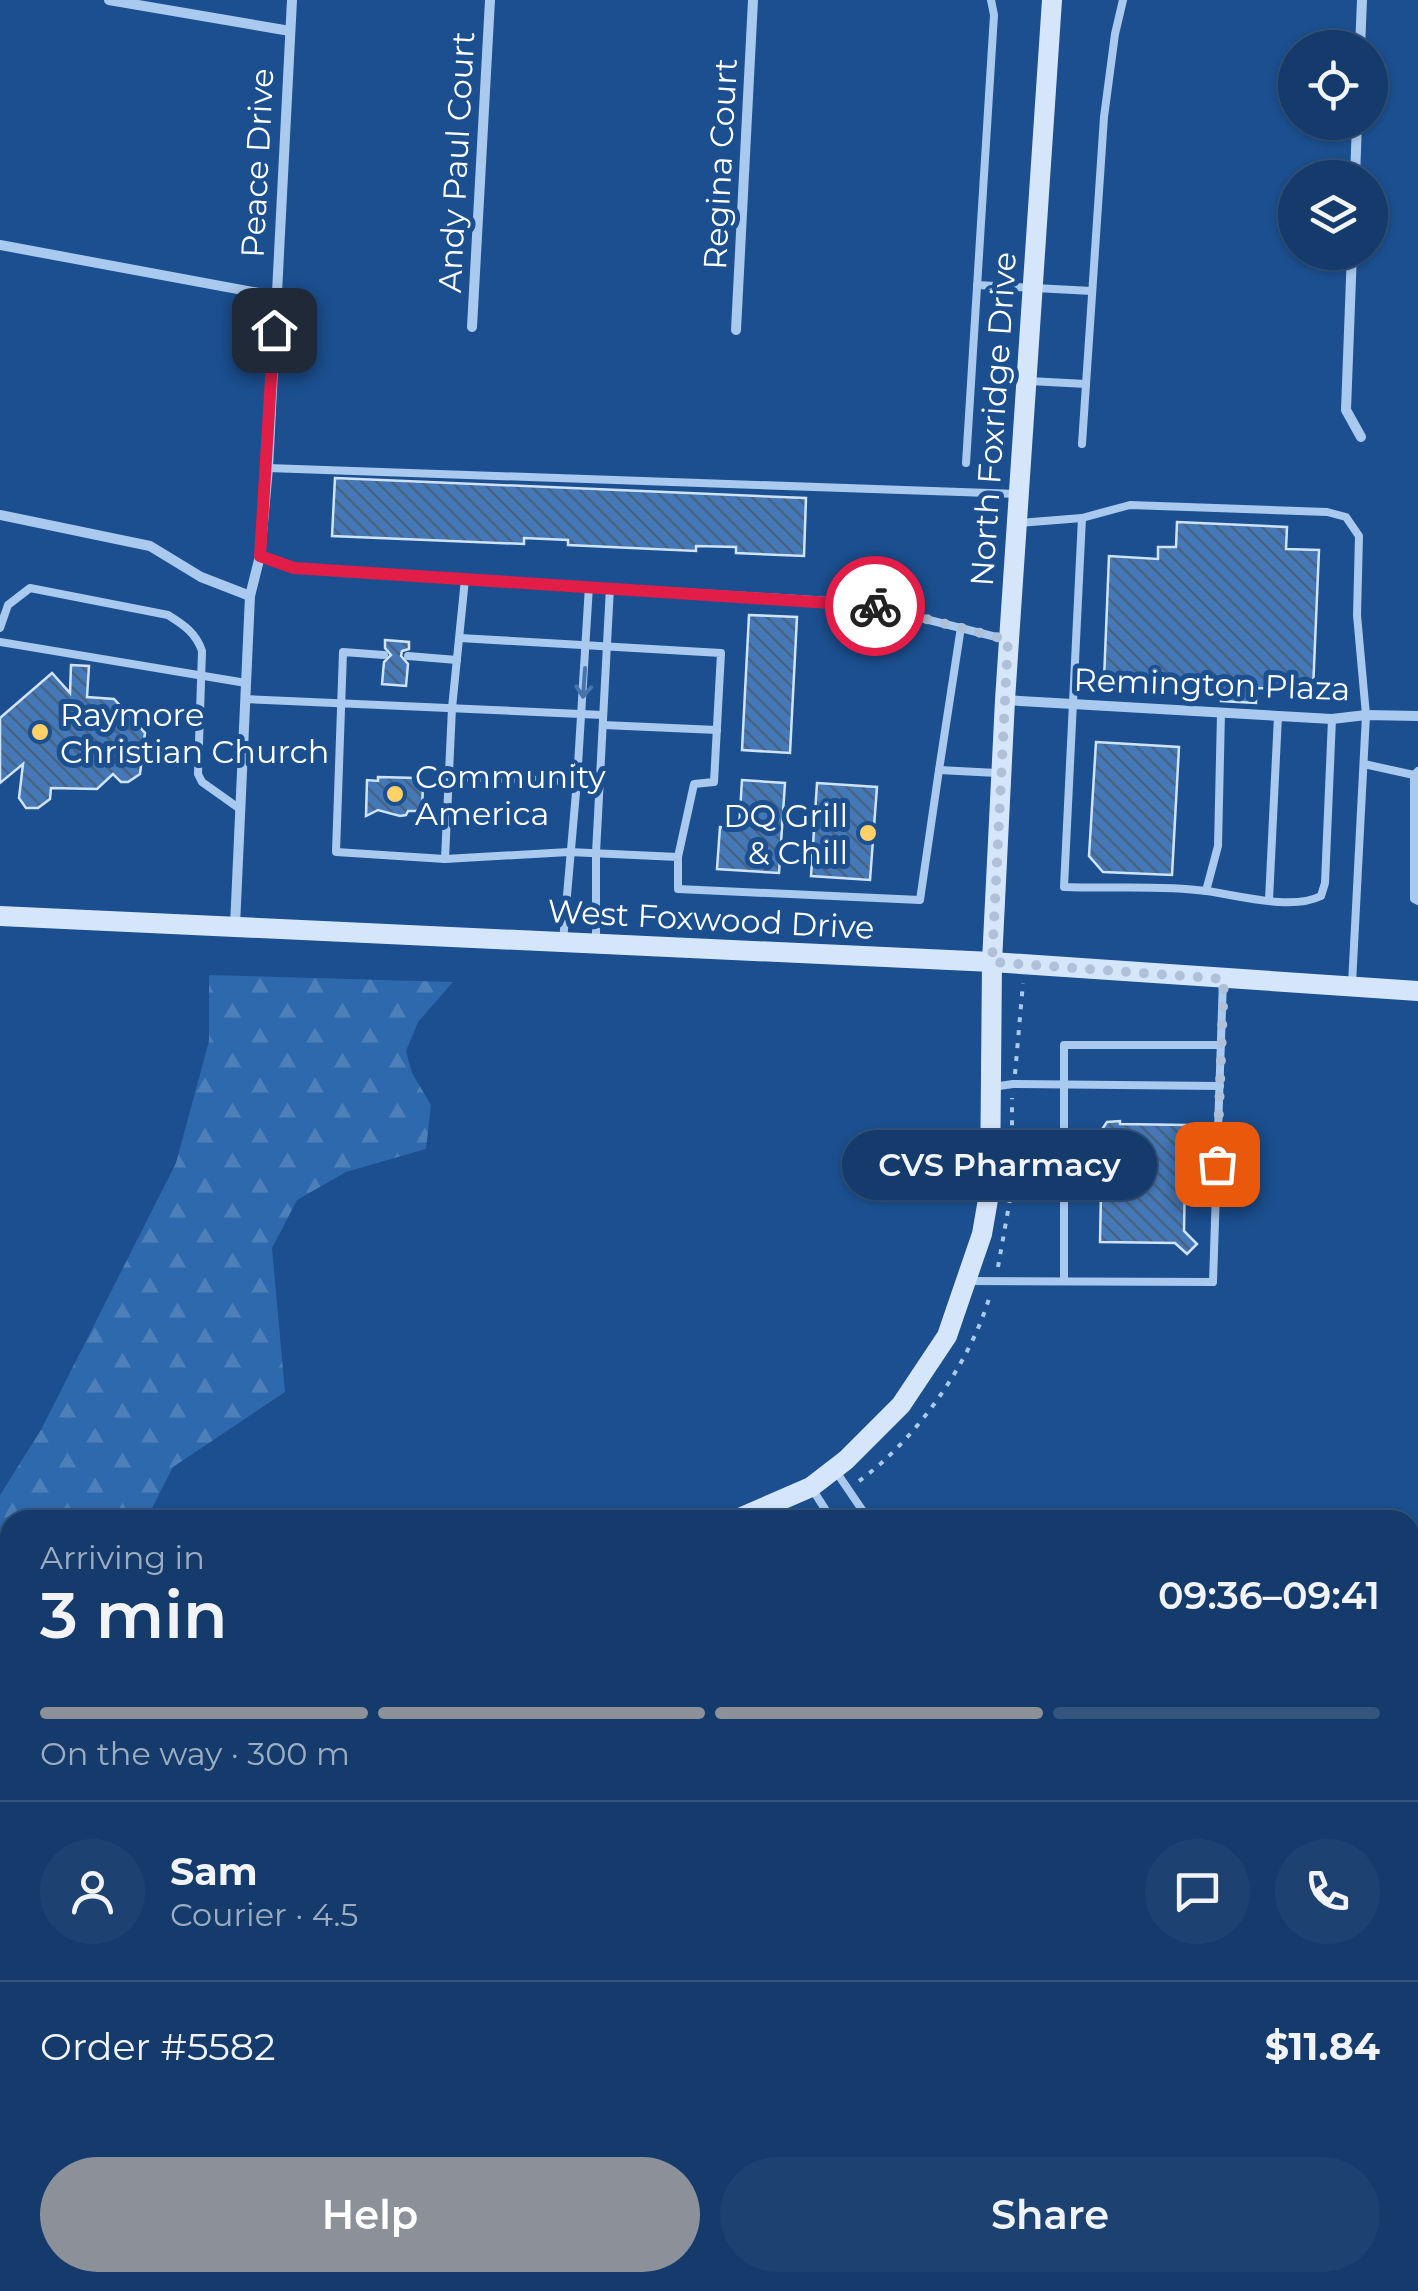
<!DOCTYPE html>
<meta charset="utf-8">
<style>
body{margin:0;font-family:Montserrat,sans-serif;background:#1d4271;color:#f1f3f6;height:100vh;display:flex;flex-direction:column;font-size:38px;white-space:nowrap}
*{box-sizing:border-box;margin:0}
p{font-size:32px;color:#9dadc1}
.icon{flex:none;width:55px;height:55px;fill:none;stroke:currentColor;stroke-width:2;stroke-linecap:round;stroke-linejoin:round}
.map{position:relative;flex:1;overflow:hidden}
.drawer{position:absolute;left:0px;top:1510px;width:1420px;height:782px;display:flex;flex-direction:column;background:#143b6b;border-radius:30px 30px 0 0;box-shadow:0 2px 8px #0004,0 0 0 2px #33557e}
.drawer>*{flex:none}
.fabs{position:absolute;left:1278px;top:30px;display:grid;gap:20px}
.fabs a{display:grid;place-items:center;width:110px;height:110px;border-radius:50%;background:#143b6b;box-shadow:0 2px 8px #0004,0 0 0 2px #33557e;font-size:50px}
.pin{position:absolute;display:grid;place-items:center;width:85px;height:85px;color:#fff;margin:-42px;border-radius:20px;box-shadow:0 5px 15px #0006}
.courier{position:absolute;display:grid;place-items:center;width:100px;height:100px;margin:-50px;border:8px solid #e11d48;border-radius:50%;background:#fff;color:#222;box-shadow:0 2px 12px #0007}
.bubble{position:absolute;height:70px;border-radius:35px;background:#143b6b;box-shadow:0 2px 8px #0004,0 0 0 2px #33557e;font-size:32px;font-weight:600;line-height:70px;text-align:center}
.head em{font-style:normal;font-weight:600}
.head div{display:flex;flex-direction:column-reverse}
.head{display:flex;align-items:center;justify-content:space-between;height:170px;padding:0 40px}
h1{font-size:65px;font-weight:600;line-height:75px}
.bar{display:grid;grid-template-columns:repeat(4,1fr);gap:15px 10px;align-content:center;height:120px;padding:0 40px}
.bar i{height:12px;border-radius:8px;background:#33557e}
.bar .current{background:#8c9099}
.bar p{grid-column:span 4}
.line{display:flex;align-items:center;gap:25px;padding:0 40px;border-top:2px solid #33557e}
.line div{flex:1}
.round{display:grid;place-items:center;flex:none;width:105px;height:105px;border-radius:52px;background:#1d4271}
.primary-button{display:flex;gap:20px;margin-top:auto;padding:20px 40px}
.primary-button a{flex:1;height:115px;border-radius:60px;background:#8c9099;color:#fff;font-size:40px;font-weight:600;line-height:115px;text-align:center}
.primary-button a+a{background:#1d4271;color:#f1f3f6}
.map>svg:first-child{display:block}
.forest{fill:url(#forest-firs)}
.building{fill:url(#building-back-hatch);stroke:#cfe3fa;stroke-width:2.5}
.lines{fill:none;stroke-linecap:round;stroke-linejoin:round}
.path{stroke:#a9c9ee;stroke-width:4;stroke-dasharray:5 8;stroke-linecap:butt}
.lane{stroke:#a9c9ee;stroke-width:8}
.street{stroke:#a9c9ee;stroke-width:10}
.secondary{stroke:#d6e6fa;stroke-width:20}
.oneway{stroke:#4674ac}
.done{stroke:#afc1d8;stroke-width:10;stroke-dasharray:0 18}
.route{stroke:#e11d48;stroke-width:12}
.poi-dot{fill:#ffd166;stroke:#1b4f8f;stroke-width:4}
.labels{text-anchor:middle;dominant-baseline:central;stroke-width:10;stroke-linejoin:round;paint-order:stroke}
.street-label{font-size:32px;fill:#fff;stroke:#1b4f8f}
.poi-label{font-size:32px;fill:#fff;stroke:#1b4f8f;text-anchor:start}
</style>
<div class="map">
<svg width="1418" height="2291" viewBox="0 0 1418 2291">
<defs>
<pattern id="forest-firs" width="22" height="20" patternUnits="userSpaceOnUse" patternTransform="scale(2.5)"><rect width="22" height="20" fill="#2e69ad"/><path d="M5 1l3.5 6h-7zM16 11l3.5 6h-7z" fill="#4d80b9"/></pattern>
<pattern id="building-back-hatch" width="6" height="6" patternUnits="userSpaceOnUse" patternTransform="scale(2.5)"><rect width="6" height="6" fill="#4478b7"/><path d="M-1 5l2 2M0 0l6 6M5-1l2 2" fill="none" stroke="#486282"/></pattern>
</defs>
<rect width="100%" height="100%" fill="#1b4f8f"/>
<g class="forest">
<path d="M209,975L453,982L418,1022L406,1051L412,1073L431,1105L426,1149L346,1172L297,1200L272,1248L285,1392L173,1467L146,1520H10V1602H0V1495L41,1430L176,1163L209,1041Z"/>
<path d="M0,1625L10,1634V2282L45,2283V2291H0Z"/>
</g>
<g class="building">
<path d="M335,478L806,498L804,556L736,553V547L696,546V551L568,545V540L524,538V544L332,536Z"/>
<path d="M1177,522L1287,527L1286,549L1319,550L1313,690L1256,688V703L1221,701V685L1104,680L1109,556L1158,559V547H1176Z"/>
<path d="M749,615L797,617L790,753L742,750Z"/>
<path d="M385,640L409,642V649L402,651L401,656L408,664L406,686L382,684L384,662L391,655L385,648Z"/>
<path d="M71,665L89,666L87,697L114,699L145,733L140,774L128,782H121L113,774L97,789L51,788L50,799L38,808H26L19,798L23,764L0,783V718L52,673L70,693Z"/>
<path d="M1096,742L1179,747L1172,875L1103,872L1089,856Z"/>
<path d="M378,777L417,778V784H423L422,811H408L406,815L400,816L378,810L366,816L367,780L378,781Z"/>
<path d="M742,780L785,783L779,873L717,869L720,827L739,828Z"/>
<path d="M817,783L877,787L870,880L811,876Z"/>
<path d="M1120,1121V1124L1186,1125L1184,1231L1197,1244L1187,1254L1175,1243L1100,1242L1102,1142H1099V1134L1107,1122Z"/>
</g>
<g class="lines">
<g class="path">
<path d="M1015,1074L1023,983"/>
<path d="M998,1267L1012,1188V1098"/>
<path d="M859,1481C915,1441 971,1362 990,1295"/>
<path d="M801,1520L814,1512"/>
<path d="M115,2291L116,2282"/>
</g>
<g class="lane">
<path d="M977,285L1092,291"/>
<path d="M1029,381L1086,384"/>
<path d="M1082,444L1104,117L1115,34L1123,0"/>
<path d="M966,463L994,15L991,0"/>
<path d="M268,468L1018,494"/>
<path d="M1082,518L1064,887C1111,889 1160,885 1206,891C1238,895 1291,911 1321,896L1325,883L1332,719"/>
<path d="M1019,523L1082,518L1130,505L1327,512L1346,517L1359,536L1357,615L1366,715L1352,984"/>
<path d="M260,556L294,568L862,603L1008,640"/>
<path d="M465,579L452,708L445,859L569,852L678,857V889L920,900L939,770L997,773"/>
<path d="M0,628L8,605L30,588L168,615C184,625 196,633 202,651L198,774L202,782L240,809"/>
<path d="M460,638L721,653L714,782L694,784L678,857"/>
<path d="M0,642L246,683"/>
<path d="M384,655L343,652L336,852L445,859"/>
<path d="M408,656L457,660"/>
<path d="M245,699L603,715"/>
<path d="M603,725L717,730"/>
<path d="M1364,764L1414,775"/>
<path d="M939,770L961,627"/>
<path d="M1418,771L1414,775V899L1418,901"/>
<path d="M448,777L600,782"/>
<path d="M1206,891L1218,846L1221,713"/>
<path d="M1269,900L1278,716"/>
<path d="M596,939V853L610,587"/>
<path d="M563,941L577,781L589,586"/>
<path d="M992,1087L1013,1084L1220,1086"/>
<path d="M970,1281L1213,1282L1223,979"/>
<path d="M1064,1281V1045H1221"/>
<path d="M835,1470L869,1520"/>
<path d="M811,1487L832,1520"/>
<path d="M1177,1520V1514"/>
<path d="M0,1659L10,1661"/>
<path d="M0,2263H10"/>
<path d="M0,2286L41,2282"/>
</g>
<g class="street">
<path d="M109,0L290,31"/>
<path d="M1360,48L1362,0"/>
<path d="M1355,178L1357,122"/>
<path d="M0,245L275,296"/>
<path d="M1352,252L1346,410L1361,437"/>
<path d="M472,327L490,0"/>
<path d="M736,330L753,0"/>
<path d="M0,515L150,546L201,577L250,596"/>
<path d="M1005,700L1332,719L1366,715L1418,716"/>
<path d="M235,926L250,596L260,556L268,468L292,0"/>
<path d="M1410,1928H1418"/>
<path d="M976,2282L1009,2291"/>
<path d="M358,2291L360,2282"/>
</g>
<g class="secondary">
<path d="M0,916L992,962L1418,991"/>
<path d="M735,1520L811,1487L846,1460L901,1405L947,1336L982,1234L990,1188L992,962L1005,700L1052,0"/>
<path d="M90,2291L91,2282"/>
</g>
</g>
<defs><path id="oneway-shaft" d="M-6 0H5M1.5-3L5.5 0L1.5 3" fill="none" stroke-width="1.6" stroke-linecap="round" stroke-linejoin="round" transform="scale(2.5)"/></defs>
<use class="oneway" href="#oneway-shaft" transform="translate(584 683) rotate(94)"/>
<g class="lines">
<path class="done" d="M875,606L1008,640L992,962L1224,979L1217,1164"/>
<path class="route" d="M274,330L260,556L294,568L875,606"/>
</g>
<g class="poi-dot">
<circle cx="40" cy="732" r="10"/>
<circle cx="395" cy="794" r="10"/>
<circle cx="868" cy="833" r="10"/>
</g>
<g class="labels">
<g class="street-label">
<text transform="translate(456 162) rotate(-87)">Andy Paul Court</text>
<text transform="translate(257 163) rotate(-87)">Peace Drive</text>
<text transform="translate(720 164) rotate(-87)">Regina Court</text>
<text transform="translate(993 419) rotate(-86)">North Foxridge Drive</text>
<text transform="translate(1212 684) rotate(2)">Remington Plaza</text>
<text transform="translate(711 919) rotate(3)">West Foxwood Drive</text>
</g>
<g class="poi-label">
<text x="60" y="714">Raymore<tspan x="60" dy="37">Christian Church</tspan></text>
<text x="415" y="776">Community<tspan x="415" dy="37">America</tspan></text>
<text x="848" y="815" text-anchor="end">DQ Grill<tspan x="848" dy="37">&amp; Chill</tspan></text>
</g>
</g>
</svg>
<div class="fabs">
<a><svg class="icon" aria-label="locate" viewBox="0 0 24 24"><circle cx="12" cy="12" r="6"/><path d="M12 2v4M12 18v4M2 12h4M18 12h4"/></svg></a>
<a><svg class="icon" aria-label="layers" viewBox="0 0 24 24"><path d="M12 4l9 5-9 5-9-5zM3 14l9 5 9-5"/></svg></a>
</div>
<div class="pin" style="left:1217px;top:1164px;background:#ea580c"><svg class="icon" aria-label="bag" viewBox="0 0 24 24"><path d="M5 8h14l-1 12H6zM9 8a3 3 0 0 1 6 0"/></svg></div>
<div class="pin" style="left:274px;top:330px;background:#1f2937"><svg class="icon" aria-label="home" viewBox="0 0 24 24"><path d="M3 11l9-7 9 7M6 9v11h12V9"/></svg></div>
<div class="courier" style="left:875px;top:606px"><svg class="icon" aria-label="bike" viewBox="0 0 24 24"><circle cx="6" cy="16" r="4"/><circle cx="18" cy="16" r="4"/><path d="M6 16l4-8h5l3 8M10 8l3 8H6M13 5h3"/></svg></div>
<div class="bubble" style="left:842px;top:1130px;width:315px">CVS Pharmacy</div>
<section class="drawer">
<div class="head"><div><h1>3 min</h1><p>Arriving in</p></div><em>09:36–09:41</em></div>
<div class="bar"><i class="current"></i><i class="current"></i><i class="current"></i><i></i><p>On the way · 300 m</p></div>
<div class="line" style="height:180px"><a class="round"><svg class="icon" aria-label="person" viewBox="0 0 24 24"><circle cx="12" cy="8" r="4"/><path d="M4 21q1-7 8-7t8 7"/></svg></a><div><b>Sam</b><p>Courier · 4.5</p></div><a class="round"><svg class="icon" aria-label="chat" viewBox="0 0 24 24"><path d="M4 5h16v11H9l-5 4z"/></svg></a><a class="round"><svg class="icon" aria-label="phone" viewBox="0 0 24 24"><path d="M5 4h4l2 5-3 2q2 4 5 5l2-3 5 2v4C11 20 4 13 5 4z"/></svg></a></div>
<div class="line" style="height:130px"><div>Order #5582</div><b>$11.84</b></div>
<div class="primary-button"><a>Help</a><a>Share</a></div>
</section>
</div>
